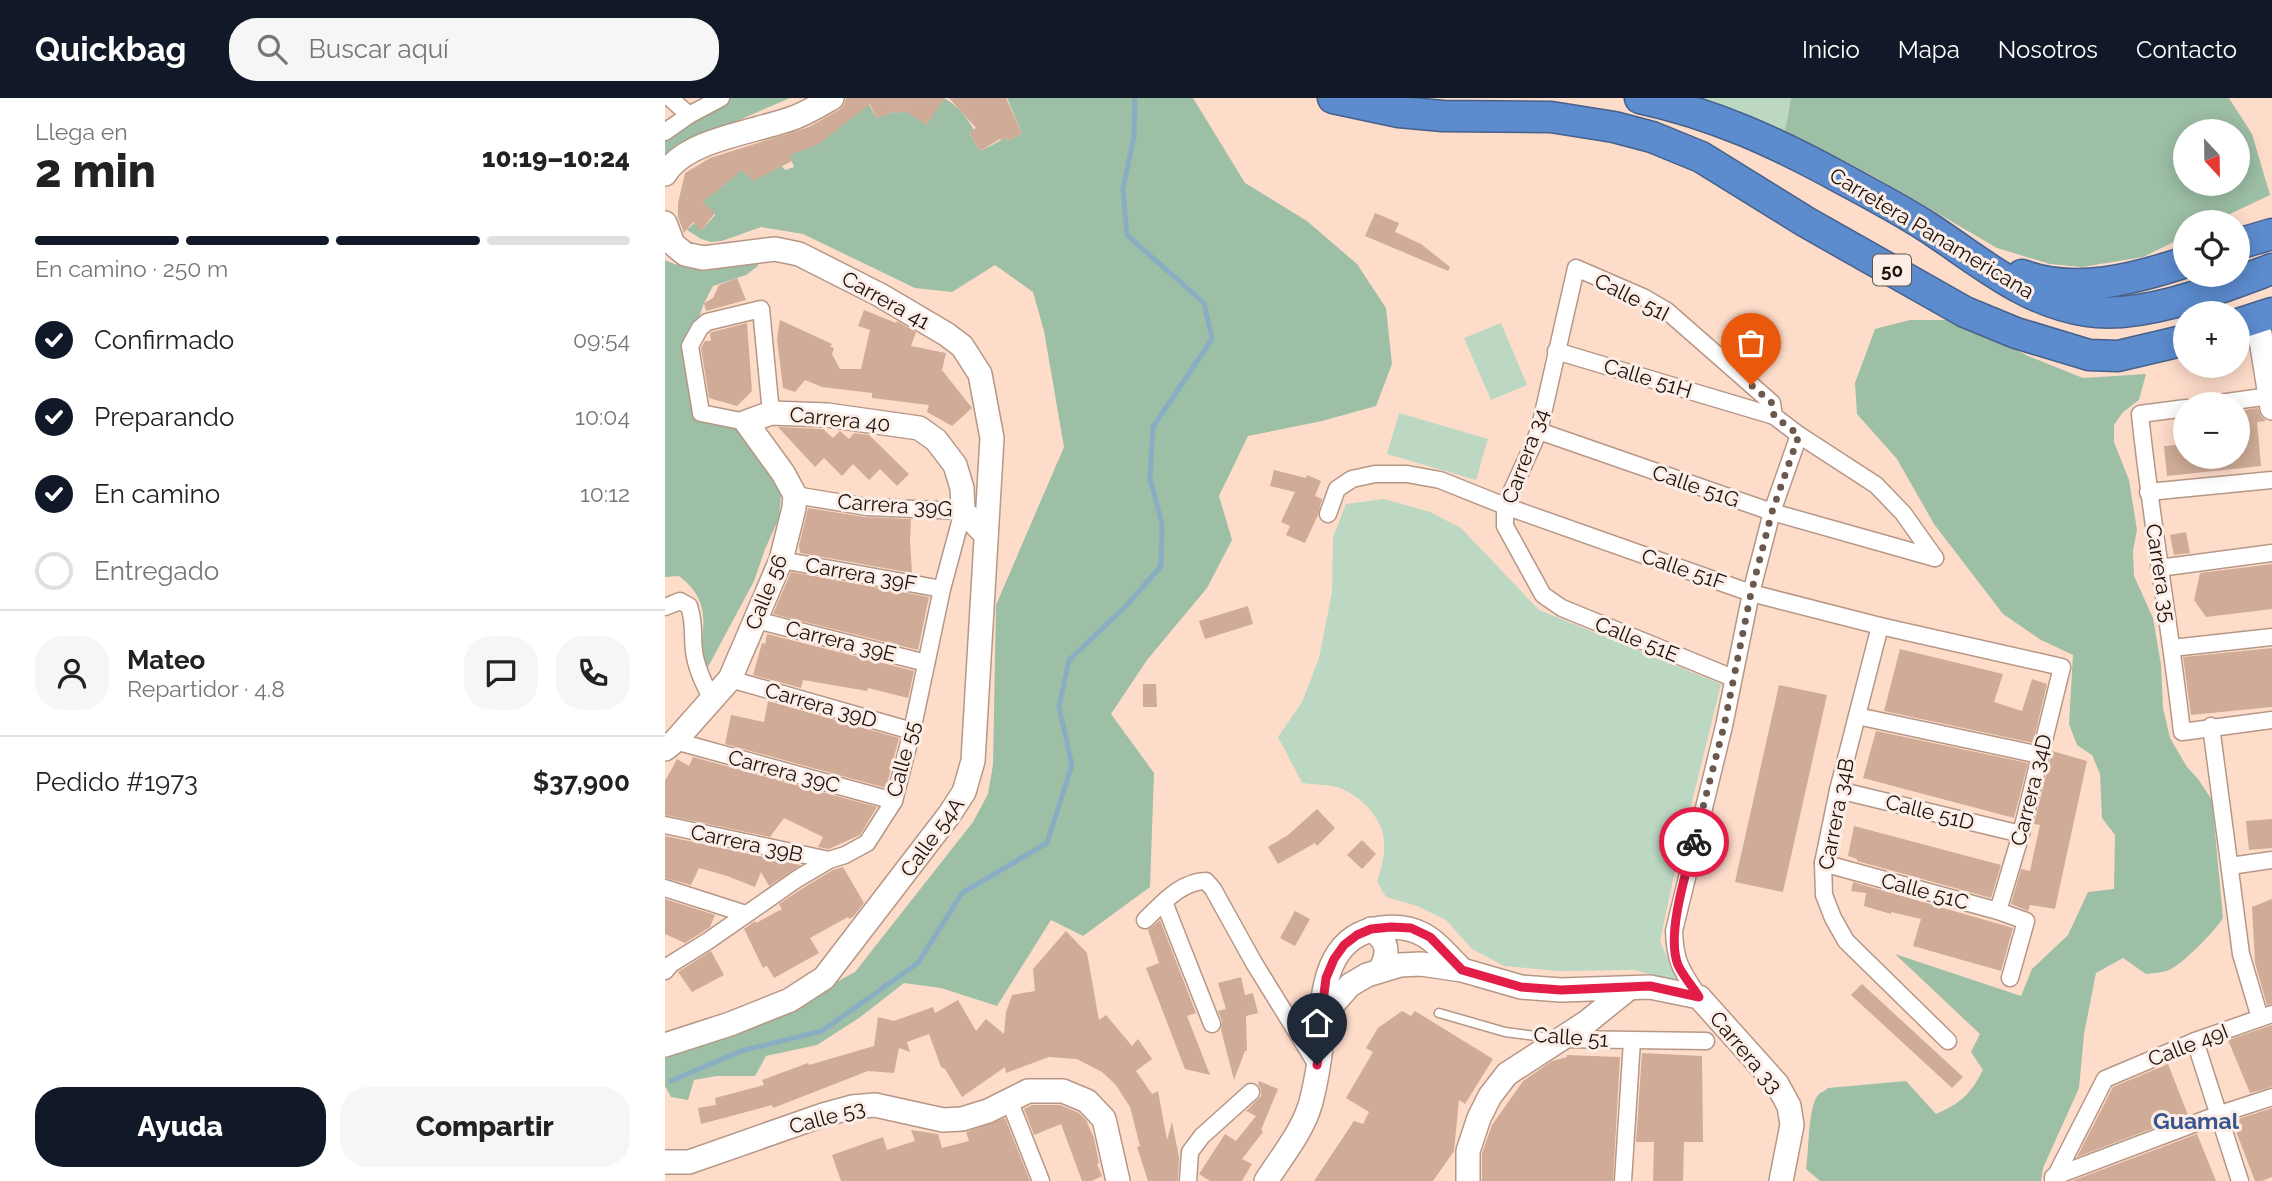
<!DOCTYPE html>
<html lang="es">
<meta charset="utf-8">
<style>
body{margin:0;font-family:Raleway,sans-serif;background:#f6f6f6;color:#222;height:100vh;display:flex;flex-direction:column;font-size:26px;white-space:nowrap}
*{box-sizing:border-box;margin:0}
p{font-size:23px;color:#767676}
.icon{flex:none;width:38px;height:38px;fill:none;stroke:currentColor;stroke-width:2;stroke-linecap:round;stroke-linejoin:round}
.map{position:relative;flex:1;overflow:hidden}
.panel{display:flex;flex-direction:column;background:#fff;width:665px}
.panel>*{flex:none}
.needle{width:46px;rotate:158deg}
.fabs{position:absolute;left:1508px;top:21px;display:grid;gap:14px}
.fabs a{display:grid;place-items:center;width:77px;height:77px;border-radius:50%;background:#fff;box-shadow:0 4px 18px #0003;font-size:35px}
.pin{position:absolute;display:grid;place-items:center;width:60px;height:60px;color:#fff;margin:-72px -30px;border-radius:50% 50% 50% 0;rotate:-45deg;box-shadow:0 0 7px #0007}
.pin .icon{rotate:45deg}
.courier{position:absolute;display:grid;place-items:center;width:70px;height:70px;margin:-35px;border:5px solid #e11d48;border-radius:50%;background:#fff;color:#222;box-shadow:0 2px 9px #0007}
.summary em{font-style:normal;font-weight:800}
.summary div{display:flex;flex-direction:column-reverse}
.summary{display:flex;align-items:center;justify-content:space-between;height:119px;padding:0 35px}
h1{font-size:46px;font-weight:800;line-height:52px}
.bar{display:grid;grid-template-columns:repeat(4,1fr);gap:10px 7px;align-content:center;height:84px;padding:0 35px}
.bar i{height:9px;border-radius:5px;background:#e0e0e0}
.bar .active{background:#111827}
.bar p{grid-column:span 4}
.line{display:flex;align-items:center;gap:18px;padding:0 35px;border-top:2px solid #e0e0e0}
.line div{flex:1}
.round{display:grid;place-items:center;flex:none;width:74px;height:74px;border-radius:28px;background:#f6f6f6}
ol{padding:0 35px;list-style:none}
li{display:flex;align-items:center;gap:21px;height:77px}
li p{margin-inline-start:auto}
li .icon{padding:7px;border-radius:50%;background:#111827;color:#fff;stroke-width:4}
li:last-child{color:#767676}
li i{width:38px;height:38px;border:4px solid #e0e0e0;border-radius:50%}
.primary-button{display:flex;gap:14px;margin-top:auto;padding:14px 35px}
.primary-button a{flex:1;height:80px;border-radius:28px;background:#111827;color:#fff;font-size:28px;font-weight:800;line-height:80px;text-align:center}
.primary-button a+a{background:#f6f6f6;color:#222}
header{display:flex;align-items:center;gap:42px;box-sizing:border-box;height:98px;padding:0 35px;background:#111827;color:#fff}
header strong{font-size:33px}
nav{display:flex;gap:38px;margin-inline-start:auto;font-size:24px}
.search{width:490px;height:63px;background:#f6f6f6;display:flex;align-items:center;gap:18px;box-sizing:border-box;padding:0 24px;border-radius:28px;color:#767676;font-size:26px}
main{display:flex;flex:1;min-height:0}
.map>svg:first-child{display:block}
.green{fill:#bcd8c3}
.forest{fill:#9dbfa6;fill-rule:evenodd}
.lines{fill:none;stroke-linecap:round;stroke-linejoin:round}
.stream{stroke:#89aec3;stroke-width:5}
.building{fill:#d0ac98}
.lane-casing{stroke:#b69786;stroke-width:11}
.street-casing{stroke:#b69786;stroke-width:19}
.secondary-casing{stroke:#b69786;stroke-width:26}
.highway-casing{stroke:#46618a;stroke-width:33}
.lane{stroke:#fff;stroke-width:8}
.street{stroke:#fff;stroke-width:16}
.secondary{stroke:#fff;stroke-width:23}
.highway{stroke:#5c8bce;stroke-width:30}
.done{stroke:#6c594e;stroke-width:7;stroke-dasharray:0 12.6}
.route{stroke:#e11d48;stroke-width:9}
.labels{text-anchor:middle;dominant-baseline:central;stroke-width:6;stroke-linejoin:round;paint-order:stroke}
.shield{fill:#fceee7;stroke:#60544e;stroke-width:2}
.shield-label{font-size:19px;font-weight:bold;fill:#1d120c}
.street-label{font-size:21px;fill:#1d120c;stroke:#fceee7}
.neighbourhood-label{font-size:23px;font-weight:bold;fill:#38558e;stroke:#fceee7}
</style>
<header>
<strong>Quickbag</strong>
<div class="search"><svg class="icon" aria-label="search" viewBox="0 0 24 24"><circle cx="10" cy="10" r="6"/><path d="M15 15l6 6"/></svg>Buscar aquí</div>
<nav><a>Inicio</a><a>Mapa</a><a>Nosotros</a><a>Contacto</a></nav>
</header>
<main>
<section class="panel">
<div class="summary"><div><h1>2 min</h1><p>Llega en</p></div><em>10:19–10:24</em></div>
<div class="bar"><i class="active"></i><i class="active"></i><i class="active"></i><i></i><p>En camino · 250 m</p></div>
<ol>
<li><svg class="icon" aria-label="check" viewBox="0 0 24 24"><path d="M5 12l5 5 9-10"/></svg>Confirmado<p>09:54</p></li>
<li><svg class="icon" aria-label="check" viewBox="0 0 24 24"><path d="M5 12l5 5 9-10"/></svg>Preparando<p>10:04</p></li>
<li><svg class="icon" aria-label="check" viewBox="0 0 24 24"><path d="M5 12l5 5 9-10"/></svg>En camino<p>10:12</p></li>
<li><i></i>Entregado</li>
</ol>
<div class="line" style="height:126px"><a class="round"><svg class="icon" aria-label="person" viewBox="0 0 24 24"><circle cx="12" cy="8" r="4"/><path d="M4 21q1-7 8-7t8 7"/></svg></a><div><b>Mateo</b><p>Repartidor · 4.8</p></div><a class="round"><svg class="icon" aria-label="chat" viewBox="0 0 24 24"><path d="M4 5h16v11H9l-5 4z"/></svg></a><a class="round"><svg class="icon" aria-label="phone" viewBox="0 0 24 24"><path d="M5 4h4l2 5-3 2q2 4 5 5l2-3 5 2v4C11 20 4 13 5 4z"/></svg></a></div>
<div class="line" style="height:91px"><div>Pedido #1973</div><b>$37,900</b></div>
<div class="primary-button"><a>Ayuda</a><a>Compartir</a></div>
</section>
<div class="map">
<svg width="1607" height="1083" viewBox="0 0 1607 1083">
<rect width="100%" height="100%" fill="#fedcca"/>
<g class="green">
<path d="M1032,0H1126L1120,33Z"/>
<path d="M836,225L862,287L826,302L799,240Z"/>
<path d="M734,315L823,341L811,382L722,356Z"/>
<path d="M719,401L765,414L796,430L874,512L1056,586L1009,777L995,843L1012,883L969,872L893,873L839,868L807,851L781,822L752,808L721,799L712,784C716,771 720,759 719,745C719,721 694,695 671,689C661,686 648,687 637,685L613,639L637,604L654,560L667,494L668,439L681,406Z"/>
</g>
<g class="forest">
<path d="M64,0H125L21,45L0,58V42L15,28Z"/>
<path d="M279,0C292,7 302,19 309,32L304,35L315,53L341,40L344,42L357,35L342,0H528L580,85L642,123L692,166L721,210L727,266L711,308L657,323L583,338L554,398L567,442L542,490L482,562L446,616L489,675L485,789L418,838L386,822L332,908L276,890L239,885L194,920L152,947L101,958L90,978H52L29,982L23,1002L6,999L0,988V953L106,920L190,874L308,724L323,696L328,667L331,507L399,349L379,233L368,194L330,167L287,194L250,190L138,136L96,129L57,143L46,144L36,141L22,132L29,125L37,132L50,117L36,102L59,87L56,81L72,68L88,82L117,68L120,72L129,69L119,44L204,6L211,20L232,13L234,15L244,12L261,27Z"/>
<path d="M1126,0H1564L1587,36L1605,97L1548,124H1521V138L1478,159L1417,169L1385,166L1332,150L1212,80L1120,33ZM1573,33V86H1521V33Z"/>
<path d="M92,157L93,168L81,177L48,188L39,205L31,228L30,296L43,307L59,315L117,385L114,420L100,451L89,483L43,569L33,566C39,529 47,503 14,478L0,479V162C28,177 62,163 92,157Z"/>
<path d="M1245,222H1292L1363,258L1418,280L1481,276L1474,302L1458,314L1449,327V344L1464,382L1472,432L1468,453L1469,478L1488,520L1496,567L1498,610L1505,640L1522,669L1533,681L1547,702L1558,820C1550,833 1518,866 1504,872C1497,875 1488,875 1481,876L1458,860L1431,875L1419,936L1414,990L1378,1070L1376,1083H1155L1141,1071C1144,1053 1143,1009 1153,997C1156,994 1160,993 1163,990L1241,983L1271,1016C1296,1005 1305,997 1318,972L1306,954L1315,936L1230,856L1356,898L1367,871L1403,837L1423,794L1449,791L1450,737L1437,720L1435,676L1427,657L1412,647L1404,626L1408,557L1376,542L1338,516L1269,426L1232,361L1192,316L1190,285L1210,231Z"/>
</g>
<g class="lines">
<path class="stream" d="M6,983L76,953L157,933L253,865L297,795L382,745L407,667L394,609L404,562L461,508L496,468L497,426L485,380L488,329L547,241L539,205L462,137L458,91L469,38L470,0"/>
</g>
<g class="building">
<path d="M181,0H280L261,27L241,13L234,15L232,13L211,20L205,6L152,47L125,57L127,63L88,83L77,72L38,104L50,115L36,133L28,124L19,135L13,119V105L20,75L45,60L144,29L174,12L179,7Z"/>
<path d="M284,0H341L357,35L344,42L341,40L336,43L335,41L315,53L304,35L311,30Z"/>
<path d="M710,115L734,125L730,134L756,146L785,169L783,173L700,138Z"/>
<path d="M72,180L81,202L41,213L39,205L48,200L54,187Z"/>
<path d="M199,212L231,225L232,223L251,234L246,248L281,255L277,272L307,310L287,328L262,314L264,307L207,300V295L157,289L140,282L130,294L118,290L112,241L115,222L167,246L165,249L169,250L167,256L175,271H196L205,232L193,228Z"/>
<path d="M82,225L87,293L72,308L44,300L36,250L40,243H46L45,235L47,234Z"/>
<path d="M1593,310L1596,318L1601,323L1592,324L1596,368L1502,378L1499,348L1521,346V359H1573V313Z"/>
<path d="M113,329L158,331L168,340L175,333L184,341L189,335L204,337L244,376L232,388L215,371L204,382L188,366L177,378L159,360L150,369Z"/>
<path d="M609,372L641,380L642,377L656,383L650,398L657,401L653,417L640,445L621,437L625,428L616,424L630,394L605,388Z"/>
<path d="M143,410L200,419L246,421L245,442L247,475L135,455L134,448Z"/>
<path d="M1521,434L1525,455L1509,457L1505,437Z"/>
<path d="M1607,466V511L1541,519L1529,502L1535,475Z"/>
<path d="M126,474L264,499L253,552L108,516Z"/>
<path d="M583,508L588,526L540,541L534,523Z"/>
<path d="M102,536L249,573L243,600L203,590L202,593L138,582L136,590L88,577L97,545L100,546Z"/>
<path d="M1607,550V609L1526,617L1518,559Z"/>
<path d="M1235,551L1338,576L1329,604L1357,613L1367,581L1382,586L1368,645L1219,613Z"/>
<path d="M478,586H491L492,609H478Z"/>
<path d="M1114,587L1162,597L1118,794L1070,784Z"/>
<path d="M103,603L234,640L221,690L60,646L66,617L99,624Z"/>
<path d="M1211,633L1363,665L1349,720L1198,680Z"/>
<path d="M1387,653L1422,663L1390,811L1365,807L1363,813L1346,806L1356,771L1365,773L1375,727L1369,726Z"/>
<path d="M28,659L212,709L195,737L164,751L153,749L158,739L119,720L105,739L0,717V683L12,661L24,668Z"/>
<path d="M652,711L670,730L652,748L650,745L613,766L603,749L623,737Z"/>
<path d="M1607,721V750L1584,752L1581,723Z"/>
<path d="M1189,728L1336,767L1326,800L1192,763V761L1183,758Z"/>
<path d="M0,738L136,767L104,788L96,774L90,789L62,778L34,770L26,787L0,780Z"/>
<path d="M697,742L711,756L697,771L682,757Z"/>
<path d="M178,769L199,805L189,818L184,821L183,819L145,840L154,855L109,880L102,868L98,870L79,831L90,823L91,825L117,811L114,806L138,790L168,772Z"/>
<path d="M1188,784L1348,830L1336,873L1248,848L1256,821L1226,814V816L1199,808L1201,795L1186,793Z"/>
<path d="M0,801L50,817L45,829L20,845L0,836Z"/>
<path d="M1607,801V906L1602,907L1590,865L1587,809Z"/>
<path d="M630,813L645,821L630,848L615,840Z"/>
<path d="M495,822L531,915L522,918L545,977L520,971L481,870L494,865L483,832Z"/>
<path d="M401,833L422,855L434,922L441,917L467,948L473,941L487,961L471,973L487,996L493,993L502,1042L507,1024L514,1059L513,1083H483L472,1049L475,1048L465,1009L451,987L437,974L412,961L384,959L341,975L340,969L297,999L280,971L276,969L264,936L242,944L245,954L234,950L229,975L203,973L108,1010L107,1007L36,1026L33,1010L51,1007L50,1000L99,987L97,982L143,965L144,967L209,948L213,919L229,923L268,909L270,915L293,902L311,933L321,921L339,936L341,914L347,897L370,893L368,871Z"/>
<path d="M46,853L59,877L27,894L13,874Z"/>
<path d="M576,879L580,897L588,895L593,915L581,918L582,953H580L569,982L556,932L557,923L553,913L561,911L553,885Z"/>
<path d="M1197,886L1298,979L1287,990L1186,897Z"/>
<path d="M737,913L746,918L750,913L828,961L800,1006L794,1002L789,1053L768,1083H649L689,1023L698,1026L704,1014L681,1000L708,954L701,950L713,930Z"/>
<path d="M1607,927V989L1585,995L1563,942Z"/>
<path d="M977,955L1037,958L1038,1044H1019L1018,1083H988L989,1044H971Z"/>
<path d="M902,957L955,959L948,1083H817V1055L827,1027L858,983L887,963L902,959Z"/>
<path d="M1503,966L1523,1017L1412,1059L1448,989Z"/>
<path d="M594,983L613,991L596,1032L598,1034L577,1061L587,1066L577,1083H545L534,1076L560,1036L571,1043L591,1018L581,1013L596,998V991L593,986Z"/>
<path d="M367,1007H395L414,1015L421,1022L429,1040L434,1065L432,1066L437,1078L427,1083H417L396,1026L369,1037L359,1011Z"/>
<path d="M1607,1010V1079L1597,1083H1590L1567,1023Z"/>
<path d="M340,1020L365,1083H176L167,1057L218,1039L222,1052L250,1043L246,1032L273,1036L277,1050L304,1043L301,1034Z"/>
<path d="M1532,1036L1551,1083H1407Z"/>
</g>
<g class="lines">
<defs>
<path id="lane" d="M774,915L840,934L887,940"/>
<g id="street">
<path d="M5,0L24,17"/>
<path d="M0,34L24,17L56,0"/>
<path d="M891,253L1109,318L1134,337L1211,387L1238,415L1270,460"/>
<path d="M1547,306L1605,298"/>
<path d="M1521,310L1475,316C1486,423 1505,527 1517,634L1607,622"/>
<path d="M81,324L36,315L25,248L35,230L42,224L96,211L106,315"/>
<path d="M874,333L1107,414L1270,460"/>
<path d="M1483,394L1607,382"/>
<path d="M663,416L672,391L687,381L710,376H742L775,382L840,408L1086,495L1215,528L1397,569L1356,736L1333,813"/>
<path d="M116,462L277,491"/>
<path d="M1494,470L1607,455"/>
<path d="M0,509L15,503L24,508C31,529 26,541 30,559C33,574 40,588 47,602"/>
<path d="M91,522L261,565"/>
<path d="M1215,528L1173,692L1158,765L1159,797L1168,820L1181,843L1283,943"/>
<path d="M1507,550L1607,539"/>
<path d="M1068,580L897,510L878,497L840,428V408L874,333L911,170L978,199L1002,213L1107,305L1109,318"/>
<path d="M65,581L247,633"/>
<path d="M1192,618L1375,657"/>
<path d="M1546,628L1576,856L1595,920"/>
<path d="M10,643L229,703"/>
<path d="M1173,692L1356,736"/>
<path d="M0,727L164,762"/>
<path d="M1158,765L1333,813L1361,823L1345,880"/>
<path d="M1565,768L1607,762"/>
<path d="M0,790L81,816"/>
<path d="M499,804L547,926"/>
<path d="M480,822C497,806 516,783 541,783L548,791L589,865L652,967"/>
<path d="M0,873L6,866L43,843L132,781L164,762L180,757L202,745L229,703L247,633L277,491L298,413L202,409L130,397"/>
<path d="M1034,899C1017,873 1010,865 1009,833L1059,628L1086,495L1107,414L1134,337"/>
<path d="M893,941L1041,943"/>
<path d="M1530,943L1575,1083"/>
<path d="M344,1002L376,1083"/>
<path d="M1388,1079L1552,1017L1607,999"/>
<path d="M523,1083L525,1054L537,1038L586,994"/>
<path d="M958,1083L967,943"/>
<path d="M1388,1083L1440,981L1530,943L1607,916"/>
</g>
<g id="secondary">
<path d="M0,76C21,41 91,34 128,20C142,15 155,7 167,0"/>
<path d="M0,125L8,146L20,156L38,160L110,151L134,156L215,197L281,236L297,248L315,276L327,340L308,663L299,694L284,717L159,880L125,902L65,926L0,947"/>
<path d="M1595,236L1607,310"/>
<path d="M0,651L10,643L65,581L116,462L129,410L130,397L118,375L81,324L106,315L162,317L254,330L271,342L290,367L297,390L298,413L321,437"/>
<path d="M706,831C723,843 725,854 715,872"/>
<path d="M656,920L685,887L702,877L735,867L756,866L797,872L856,889L896,892L985,889L1034,899L1112,986L1124,1008L1127,1027L1116,1083"/>
<path d="M0,1064H24L158,1017L187,1009L210,1007L278,1022L297,1021L323,1013L363,993H398L422,1003L439,1021L453,1083"/>
<path d="M601,1083C617,1058 638,1033 646,1004C651,985 655,959 657,940C657,933 656,926 656,919C659,878 669,836 716,830C757,825 771,845 797,872"/>
<path d="M803,1083V1053L814,1020L825,998L842,976L922,924L963,891"/>
</g>
<g id="highway">
<path d="M668,0L734,14L778,18L886,19L949,29L987,39L1036,59L1141,124L1300,214L1351,235L1424,257L1453,258L1521,242"/>
<path d="M975,0C1049,16 1110,44 1176,80C1206,96 1236,112 1264,130C1314,163 1361,204 1422,213C1477,222 1556,190 1607,171"/>
<path d="M1573,146L1607,136"/>
<path d="M1357,177C1410,197 1469,181 1521,164"/>
<path d="M1573,226L1607,215"/>
</g>
</defs>
<use href="#lane" class="lane-casing"/>
<use href="#street" class="street-casing"/>
<use href="#secondary" class="secondary-casing"/>
<use href="#highway" class="highway-casing"/>
<use href="#lane" class="lane"/>
<use href="#street" class="street"/>
<use href="#secondary" class="secondary"/>
<use href="#highway" class="highway"/>
</g>
<g class="lines">
<path class="done" d="M1029,744L1059,628L1086,495L1107,414L1134,337L1109,318L1107,305L1086,287"/>
<path class="route" d="M652,967L657,940L656,920L661,880L669,861L679,847L692,837L706,831L726,829L746,830L765,839L797,872L856,889L896,892L985,888L1034,899C1028,889 1018,878 1013,867C1001,837 1021,775 1029,744"/>
</g>
<g class="labels">
<rect class="shield" x="1208" y="156.5" width="38" height="31" rx="5"/>
<g class="shield-label">
<text x="1227" y="172">50</text>
</g>
<g class="street-label">
<text transform="translate(1267 135) rotate(31)">Carretera Panamericana</text>
<text transform="translate(967 199) rotate(27)">Calle 51I</text>
<text transform="translate(221 202) rotate(29)">Carrera 41</text>
<text transform="translate(983 280) rotate(17)">Calle 51H</text>
<text transform="translate(175 321) rotate(6)">Carrera 40</text>
<text transform="translate(860 358) rotate(-70)">Carrera 34</text>
<text transform="translate(1031 388) rotate(19)">Calle 51G</text>
<text transform="translate(230 407) rotate(4)">Carrera 39G</text>
<text transform="translate(1019 471) rotate(19)">Calle 51F</text>
<text transform="translate(1496 475) rotate(81)">Carrera 35</text>
<text transform="translate(196 476) rotate(10)">Carrera 39F</text>
<text transform="translate(101 494) rotate(-68)">Calle 56</text>
<text transform="translate(972 541) rotate(22)">Calle 51E</text>
<text transform="translate(176 543) rotate(14)">Carrera 39E</text>
<text transform="translate(156 607) rotate(16)">Carrera 39D</text>
<text transform="translate(238 661) rotate(-75)">Calle 55</text>
<text transform="translate(119 673) rotate(15)">Carrera 39C</text>
<text transform="translate(1366 692) rotate(-76)">Carrera 34D</text>
<text transform="translate(1265 714) rotate(14)">Calle 51D</text>
<text transform="translate(1171 716) rotate(-79)">Carrera 34B</text>
<text transform="translate(267 739) rotate(-54)">Calle 54A</text>
<text transform="translate(82 745) rotate(12)">Carrera 39B</text>
<text transform="translate(1260 793) rotate(15)">Calle 51C</text>
<text transform="translate(906 939) rotate(4)">Calle 51</text>
<text transform="translate(1523 947) rotate(-21)">Calle 49I</text>
<text transform="translate(1081 954) rotate(50)">Carrera 33</text>
<text transform="translate(162 1019) rotate(-15)">Calle 53</text>
</g>
<g class="neighbourhood-label">
<text x="1531" y="1022">Guamal</text>
</g>
</g>
</svg>
<div class="fabs">
<a><svg class="needle" viewBox="-14 -14 28 28"><path d="M0-13l5 13h-10z" fill="#e53935"/><path d="M0 13l5-13h-10z" fill="#767676"/></svg></a>
<a><svg class="icon" aria-label="locate" viewBox="0 0 24 24"><circle cx="12" cy="12" r="6"/><path d="M12 2v4M12 18v4M2 12h4M18 12h4"/></svg></a>
<a>+</a>
<a>−</a>
</div>
<div class="pin" style="left:1086px;top:287px;background:#ea580c"><svg class="icon" aria-label="bag" viewBox="0 0 24 24"><path d="M5 8h14l-1 12H6zM9 8a3 3 0 0 1 6 0"/></svg></div>
<div class="pin" style="left:652px;top:967px;background:#1f2937"><svg class="icon" aria-label="home" viewBox="0 0 24 24"><path d="M3 11l9-7 9 7M6 9v11h12V9"/></svg></div>
<div class="courier" style="left:1029px;top:744px"><svg class="icon" aria-label="bike" viewBox="0 0 24 24"><circle cx="6" cy="16" r="4"/><circle cx="18" cy="16" r="4"/><path d="M6 16l4-8h5l3 8M10 8l3 8H6M13 5h3"/></svg></div>
</div>
</main>
